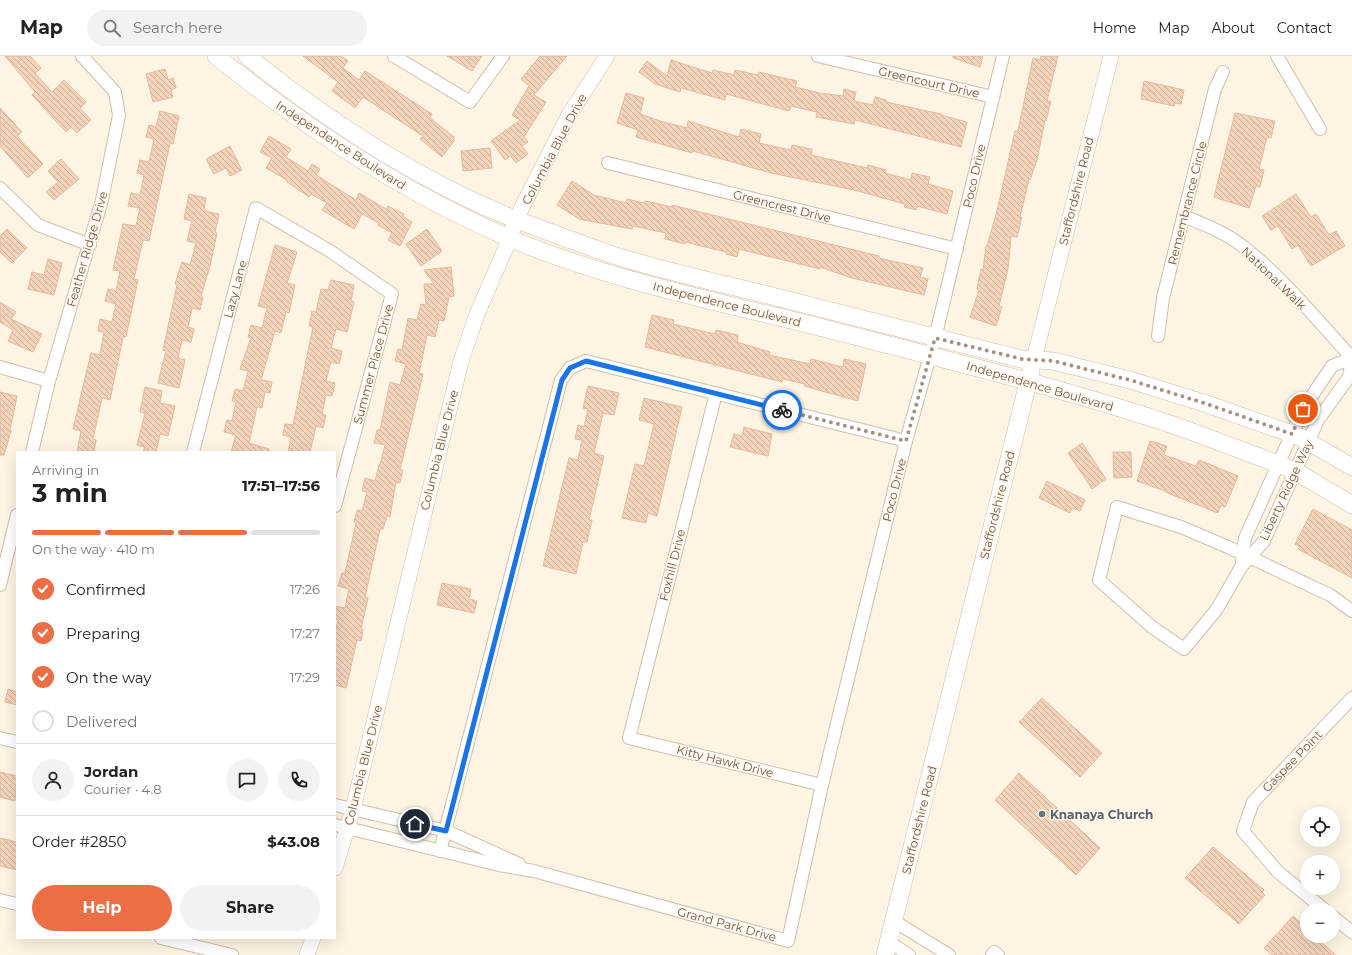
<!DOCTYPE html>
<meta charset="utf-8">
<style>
body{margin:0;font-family:Montserrat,sans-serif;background:#f2f2f2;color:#222;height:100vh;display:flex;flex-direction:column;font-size:15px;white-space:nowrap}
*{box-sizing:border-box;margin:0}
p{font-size:13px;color:#767676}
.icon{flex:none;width:22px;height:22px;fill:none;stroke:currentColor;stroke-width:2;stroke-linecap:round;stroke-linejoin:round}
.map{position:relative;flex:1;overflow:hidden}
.panel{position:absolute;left:16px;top:395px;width:320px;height:488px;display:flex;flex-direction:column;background:#fff;border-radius:0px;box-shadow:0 4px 16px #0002}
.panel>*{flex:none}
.buttons{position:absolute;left:1300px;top:751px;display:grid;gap:8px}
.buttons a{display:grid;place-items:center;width:40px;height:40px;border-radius:50%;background:#fff;box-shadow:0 4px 16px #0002;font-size:20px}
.pin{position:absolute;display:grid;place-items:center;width:34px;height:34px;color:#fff;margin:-17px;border:2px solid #fff;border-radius:50%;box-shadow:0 1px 4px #0007}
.courier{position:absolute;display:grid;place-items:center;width:40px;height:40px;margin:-20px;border:3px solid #1a73e8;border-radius:50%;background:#fff;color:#222;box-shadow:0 1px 5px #0007}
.overview em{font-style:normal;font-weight:700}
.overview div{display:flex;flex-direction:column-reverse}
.overview{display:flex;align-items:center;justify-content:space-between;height:68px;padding:0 16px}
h1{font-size:26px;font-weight:700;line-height:30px}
.bar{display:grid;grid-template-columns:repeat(4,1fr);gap:6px 4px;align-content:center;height:48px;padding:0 16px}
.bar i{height:5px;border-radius:3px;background:#e0e0e0}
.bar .selected{background:#eb6e45}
.bar p{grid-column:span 4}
.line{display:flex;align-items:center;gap:10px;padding:0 16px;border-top:1px solid #e0e0e0}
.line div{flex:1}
.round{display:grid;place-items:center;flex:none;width:42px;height:42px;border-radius:21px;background:#f2f2f2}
ol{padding:0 16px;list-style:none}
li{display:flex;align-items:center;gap:12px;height:44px}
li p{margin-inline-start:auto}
li .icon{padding:4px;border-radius:50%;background:#eb6e45;color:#fff;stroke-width:4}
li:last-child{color:#767676}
li i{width:22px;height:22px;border:2px solid #e0e0e0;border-radius:50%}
.cta{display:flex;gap:8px;margin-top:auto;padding:8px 16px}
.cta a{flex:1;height:46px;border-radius:24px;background:#eb6e45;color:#fff;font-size:16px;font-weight:700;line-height:46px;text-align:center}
.cta a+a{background:#f2f2f2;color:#222}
header{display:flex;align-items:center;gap:24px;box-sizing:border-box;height:56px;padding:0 20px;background:#fff;border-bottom:1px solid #e0e0e0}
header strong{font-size:19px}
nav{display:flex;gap:22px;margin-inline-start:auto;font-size:14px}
.search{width:280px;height:36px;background:#f2f2f2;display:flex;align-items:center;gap:10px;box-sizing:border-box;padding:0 14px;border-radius:22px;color:#767676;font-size:15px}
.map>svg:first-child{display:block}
.building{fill:url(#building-back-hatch);stroke:#e7b99b}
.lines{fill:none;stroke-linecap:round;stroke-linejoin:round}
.minor-casing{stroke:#d1bead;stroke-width:14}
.tertiary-casing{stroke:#d1bead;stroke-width:16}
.secondary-casing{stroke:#d4beaa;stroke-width:18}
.minor{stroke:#fff;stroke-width:12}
.tertiary{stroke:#fff;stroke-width:15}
.secondary{stroke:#fff;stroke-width:17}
.done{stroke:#a6907f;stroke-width:4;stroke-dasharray:0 7.2}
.route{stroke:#1a73e8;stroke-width:5}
.worship-dot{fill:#6b7280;stroke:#fff8ec;stroke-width:1.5}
.labels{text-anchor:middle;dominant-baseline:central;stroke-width:3;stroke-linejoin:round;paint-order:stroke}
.street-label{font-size:12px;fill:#775a49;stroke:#fff8ec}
.worship-label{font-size:12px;font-weight:bold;fill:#5b616d;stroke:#fff8ec;text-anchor:start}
</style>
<header>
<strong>Map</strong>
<div class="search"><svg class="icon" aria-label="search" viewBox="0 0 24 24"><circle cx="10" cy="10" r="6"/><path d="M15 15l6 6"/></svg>Search here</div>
<nav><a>Home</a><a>Map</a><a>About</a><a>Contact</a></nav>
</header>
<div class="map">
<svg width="1352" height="899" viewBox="0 0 1352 899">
<defs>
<pattern id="building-back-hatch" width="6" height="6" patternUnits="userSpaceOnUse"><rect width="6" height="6" fill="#f4d3bb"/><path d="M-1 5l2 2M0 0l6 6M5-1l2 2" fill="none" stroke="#caae9a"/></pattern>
</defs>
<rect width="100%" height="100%" fill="#fdf4e4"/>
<g class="building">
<path d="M5,0H30L41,12L35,17L52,36L64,24L86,46L80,52L91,64L77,77L71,71L66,76L32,39L35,36Z"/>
<path d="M303,0H341L348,5L343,12L359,24L365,15L432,58L430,62L454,81V85L442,101L420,83L423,80L363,41L355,52L332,35L338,26Z"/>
<path d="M447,0H482L472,15Z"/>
<path d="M540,0H567L534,39L546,46L524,81L528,86L522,90L528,98L516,107L511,100L505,104L491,85L520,64L512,59L529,30L521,23Z"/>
<path d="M953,0H983L980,11L953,2Z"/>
<path d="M1041,0H1058L1047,45H1051L1046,65L1045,64L1037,104L1030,124L1029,123L1020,161H1022L1017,181L1011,180L1008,213L999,250L1002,251L996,270L970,261L979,234L977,233L981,213L983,214L986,190H987L997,155L1015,75H1018L1033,2L1040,4Z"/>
<path d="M671,4L712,17L713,14L734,19L735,14L758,19L759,16L797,25L795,31L820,37L843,40L844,33L856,36L854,45L873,49L875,41L886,44V46L941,58V59L967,66L961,91L855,64L854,68L816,61L817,56L791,50L789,55L726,38L725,44L681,32L680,36L655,28L639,16L647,5L667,20Z"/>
<path d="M165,13L168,24L173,22L176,32L171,34L173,41L153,46L146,18Z"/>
<path d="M1144,25L1184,34L1181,48L1175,47L1174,50L1141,43Z"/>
<path d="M626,37L644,42L640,58L660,65L687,72L688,65L739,81L741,73L761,78L759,87L791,94L792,89L812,93L811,99L867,112L868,109L886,114L885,117L911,124L912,117L930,121L928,128L953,135L947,158L917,150L916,154L904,151L905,148L854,134L771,117L693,95L692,97L636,81L638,74L617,67Z"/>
<path d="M0,52L22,76L17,80L43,108L28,122L0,90Z"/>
<path d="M160,55L179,60L173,88L170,87L149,185L143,184L134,223L138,224L126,281H123L110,344L102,342L93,383L96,384L94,396H77L81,375L73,373L91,297L100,299L104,276L98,275L100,263L112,266L116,248L105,245L108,233L116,235L120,215L113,214L123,168L136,170L140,152L128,150L131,137L140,139L144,119L137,117L140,104L149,106L154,83L146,81L149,69L156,71Z"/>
<path d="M1235,57L1275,65L1271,82L1267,81L1259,113L1264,114L1260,131L1256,130L1249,152L1214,141Z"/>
<path d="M269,80L291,93L286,101L308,115L312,108L320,113L316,119L356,144L359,137L386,153L388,150L404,158L403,161L412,166L400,190L388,184L392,177L378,169L379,167L362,158L354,173L322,154L327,147L311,138L309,141L286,125L287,124L266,112L272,102L260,96Z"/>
<path d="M230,90L242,114L230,120L226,112L214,118L206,103Z"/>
<path d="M490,92L492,112L463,115L461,95Z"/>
<path d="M61,103L79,123L54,144L46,136L58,126L48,115Z"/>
<path d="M572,125L594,139L626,147L627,143L644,147L645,145L672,151V149L879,200V202L923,212L920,221L928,223L924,239L852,222L820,211V213L739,193L737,201L726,198V196L685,186V188L665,183L666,177L633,170L632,173L579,163L557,149Z"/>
<path d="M189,138L206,142L204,155L219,158L215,176L217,177L210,210L201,240L203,241L200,254L192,252L188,271L194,273L191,286L182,284L178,302L185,304L179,332L158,327L166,295L163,294L177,229L175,228L182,206L190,209L196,187L187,185L192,165L184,163Z"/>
<path d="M1296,138L1311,161L1316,158L1329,179L1336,175L1345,190L1311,210L1298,189L1292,193L1278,170L1271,174L1262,160Z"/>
<path d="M7,173L27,192L12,207L0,196V180Z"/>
<path d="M427,173L442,195L421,210L406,188Z"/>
<path d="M275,189L297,196L287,227L295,229L289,257L286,256L281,277L275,275L261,324L272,326L270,337L265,336L262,352L257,351L249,387L269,393V396H231L236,379L224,376L227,364L232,365L236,346L232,345L235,333L243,335L248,315L240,313L251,282L248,281L251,269L262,272L267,252L258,250Z"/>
<path d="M48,203L62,207L54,239L28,233L32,216L44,219Z"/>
<path d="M451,211L454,240L449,241L444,265L439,264L435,281L427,279L419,317L423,318L400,414H403L400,427L396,426L390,461L387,460L383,473H380L365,541L368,542L361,573L363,574L361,585L357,584L346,632L335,629V577L338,564L335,563V550L345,552L349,533L338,530L342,517H345L356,467L354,466L357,454L362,455L367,436L362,435L365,422L375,425L379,409H380L385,389L374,387L377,374H380L390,326L400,329L406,308L395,305L398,293L402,294L408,262L417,264L421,248L426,249L424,228H434L424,214Z"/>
<path d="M331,224L354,229L351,245L354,246L347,276L336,273L331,292L342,295L339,308L331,306L326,325L335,327L332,340L326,339L322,358L326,359L323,372L316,370L310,396H288L291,381L283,379L285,368L293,369L313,271L309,270L312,255L316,256L321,233L328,234Z"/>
<path d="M0,246L16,256L11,263L42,278L33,296L8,285L13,274L0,266Z"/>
<path d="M652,259L674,264L673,268L715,278L716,274L738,279L737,286L770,296L769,299L810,308L811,303L843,311L844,303L866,308L858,345L804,330L805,328L783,323L782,326L645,291Z"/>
<path d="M588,330L619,337L614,359L603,357L594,397L604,400L589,464H592L587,486H583L576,518L543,510L569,402L578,404L582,384L575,383L578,369L584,371L588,353L583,352Z"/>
<path d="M145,331L162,335L160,347L175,350L168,380L160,378L156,396H143L145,391L137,389L145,357L140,356Z"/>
<path d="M0,336L17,340L10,374L11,375L4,399H0Z"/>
<path d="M644,342L682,351L657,460L648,457L646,467L622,462L635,408L644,410L654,368L639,364Z"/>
<path d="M744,371L772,378L768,400L730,391L734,378L742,380Z"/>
<path d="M1150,385L1167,390L1164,399L1196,410L1199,404L1238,420L1225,451L1221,449L1218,457L1165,436V435L1137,425Z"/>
<path d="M1082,387L1106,423L1092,433L1068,397Z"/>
<path d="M1113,396H1131L1132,421L1114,422Z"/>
<path d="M1047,425L1085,444L1080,455L1072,452L1070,457L1039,442Z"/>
<path d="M1313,453L1352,474V522L1298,493L1300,491L1295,488Z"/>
<path d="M442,527L471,533L469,543L477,545L474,557L437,549Z"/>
<path d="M8,633L17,636V649L5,646Z"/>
<path d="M1042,642L1102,697L1080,721L1019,666Z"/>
<path d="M0,716L17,720L15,745L0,741Z"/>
<path d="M1019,717L1100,792L1076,819L995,744Z"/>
<path d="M0,782L17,786V814L0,810Z"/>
<path d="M1213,791L1264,834L1262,836L1265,839L1239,868L1185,822Z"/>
<path d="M1293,860L1303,869L1300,872L1307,878V880H1314L1336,899H1272L1264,892Z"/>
</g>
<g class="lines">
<defs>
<g id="minor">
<path d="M394,0L470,46L503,0"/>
<path d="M818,0L993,41"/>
<path d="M1277,0L1320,73"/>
<path d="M608,107L957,193"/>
<path d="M0,132L38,169L90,189"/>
<path d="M1183,160C1203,168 1224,176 1241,189C1282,220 1317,264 1352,302"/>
<path d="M1158,280L1163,242L1215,33L1223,16"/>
<path d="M1352,302L1349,321L1318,364L1264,485L1241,511L1217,553L1184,593L1152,571L1099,524L1117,451L1181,471L1228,491L1330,539L1352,555"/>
<path d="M0,311L49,325"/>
<path d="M716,337L629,682L822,729"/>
<path d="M32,396L49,325L102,144L119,59L115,36L82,0"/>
<path d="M193,396L256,152L330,195L392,238L335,450"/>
<path d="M1242,505L1245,482L1303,353L1332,310L1352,302"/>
<path d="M0,529L17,459"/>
<path d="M0,682L17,686"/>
<path d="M335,749L446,775L519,808"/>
<path d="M335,769L499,809L534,815L788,885L822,729L906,385L935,282L1003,0"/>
<path d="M440,795L561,324L570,312L586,305L906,385"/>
<path d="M0,844L17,848"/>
<path d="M1325,854L1278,816L1243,775L1253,746L1352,642"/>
<path d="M1333,861L1352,876"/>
<path d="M894,865L949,899"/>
<path d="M161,882L232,899"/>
<path d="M889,886L909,899"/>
<path d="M992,899L994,896L998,899"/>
</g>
<g id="tertiary">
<path d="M1034,303L1111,0"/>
<path d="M335,812L353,753L461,305L477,258L510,182L516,163L569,59L607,0"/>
<path d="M307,899L313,882"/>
</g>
<g id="secondary">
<path d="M216,0C306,72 402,136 509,182C608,224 716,245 819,271C935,301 1051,329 1164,366C1203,379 1240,394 1278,408L1295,415L1352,449"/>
<path d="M247,0C329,66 419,125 517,164C550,176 583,189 616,200C667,216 720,227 772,240C855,261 938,282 1021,303L1053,305L1130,324L1207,348L1300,381L1352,411"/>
<path d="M885,899L1031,315"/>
</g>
</defs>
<use href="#minor" class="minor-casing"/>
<use href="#tertiary" class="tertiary-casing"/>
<use href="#secondary" class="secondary-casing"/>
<use href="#minor" class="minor"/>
<use href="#tertiary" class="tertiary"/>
<use href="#secondary" class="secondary"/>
</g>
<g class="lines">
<path class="done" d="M782,354L906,385L935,282L1022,303L1053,305L1130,324L1207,348L1292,378L1303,353"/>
<path class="route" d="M415,768L446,775L562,324L570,312L586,305L782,354"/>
</g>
<circle class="worship-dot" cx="1042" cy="758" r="4"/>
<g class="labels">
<g class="street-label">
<text transform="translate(929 26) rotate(13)">Greencourt Drive</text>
<text transform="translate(341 89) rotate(33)">Independence Boulevard</text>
<text transform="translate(554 93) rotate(-62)">Columbia Blue Drive</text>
<text transform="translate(974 120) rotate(-77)">Poco Drive</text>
<text transform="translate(1076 135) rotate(-76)">Staffordshire Road</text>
<text transform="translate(1187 147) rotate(-76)">Remembrance Circle</text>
<text transform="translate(782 150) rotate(14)">Greencrest Drive</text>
<text transform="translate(87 193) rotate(-74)">Feather Ridge Drive</text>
<text transform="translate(1274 222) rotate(44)">National Walk</text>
<text transform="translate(235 233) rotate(-75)">Lazy Lane</text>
<text transform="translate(727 248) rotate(14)">Independence Boulevard</text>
<text transform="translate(373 308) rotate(-75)">Summer Place Drive</text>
<text transform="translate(1040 330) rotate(16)">Independence Boulevard</text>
<text transform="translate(439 394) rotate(-76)">Columbia Blue Drive</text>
<text transform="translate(894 434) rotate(-76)">Poco Drive</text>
<text transform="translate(1286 434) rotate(-65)">Liberty Ridge Way</text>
<text transform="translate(997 449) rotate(-76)">Staffordshire Road</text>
<text transform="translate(672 509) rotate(-76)">Foxhill Drive</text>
<text transform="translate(725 705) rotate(14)">Kitty Hawk Drive</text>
<text transform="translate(1292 705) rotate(-46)">Gaspee Point</text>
<text transform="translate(363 709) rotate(-76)">Columbia Blue Drive</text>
<text transform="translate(919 764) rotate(-76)">Staffordshire Road</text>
<text transform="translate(727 868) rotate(15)">Grand Park Drive</text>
</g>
<g class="worship-label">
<text x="1050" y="758">Knanaya Church</text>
</g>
</g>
</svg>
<div class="buttons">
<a><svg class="icon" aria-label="locate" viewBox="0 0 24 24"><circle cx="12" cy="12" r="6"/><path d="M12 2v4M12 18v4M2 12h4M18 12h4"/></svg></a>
<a>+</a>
<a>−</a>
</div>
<div class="pin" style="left:1303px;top:353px;background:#ea580c"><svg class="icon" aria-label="bag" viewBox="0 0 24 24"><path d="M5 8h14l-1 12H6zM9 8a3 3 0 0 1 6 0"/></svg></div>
<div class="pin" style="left:415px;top:768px;background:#1f2937"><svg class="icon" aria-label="home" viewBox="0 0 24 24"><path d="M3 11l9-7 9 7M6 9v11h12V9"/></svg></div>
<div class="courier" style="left:782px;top:354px"><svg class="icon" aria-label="bike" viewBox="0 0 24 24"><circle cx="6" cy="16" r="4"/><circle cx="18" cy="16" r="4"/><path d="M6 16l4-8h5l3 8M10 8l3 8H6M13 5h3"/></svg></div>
<section class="panel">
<div class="overview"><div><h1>3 min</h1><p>Arriving in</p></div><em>17:51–17:56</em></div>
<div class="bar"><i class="selected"></i><i class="selected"></i><i class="selected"></i><i></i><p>On the way · 410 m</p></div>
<ol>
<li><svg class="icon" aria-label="check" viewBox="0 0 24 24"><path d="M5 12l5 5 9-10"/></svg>Confirmed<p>17:26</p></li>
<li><svg class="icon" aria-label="check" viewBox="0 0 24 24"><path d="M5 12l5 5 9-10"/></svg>Preparing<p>17:27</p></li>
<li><svg class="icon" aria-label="check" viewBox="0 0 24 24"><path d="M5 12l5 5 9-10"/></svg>On the way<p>17:29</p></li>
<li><i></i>Delivered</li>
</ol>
<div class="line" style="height:72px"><a class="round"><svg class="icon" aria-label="person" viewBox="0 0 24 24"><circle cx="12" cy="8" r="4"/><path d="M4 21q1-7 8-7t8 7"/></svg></a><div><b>Jordan</b><p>Courier · 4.8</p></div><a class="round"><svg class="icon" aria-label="chat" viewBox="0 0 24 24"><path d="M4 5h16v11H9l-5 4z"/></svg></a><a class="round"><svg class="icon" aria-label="phone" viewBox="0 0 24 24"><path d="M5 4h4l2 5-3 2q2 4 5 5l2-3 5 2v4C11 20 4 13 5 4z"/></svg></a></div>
<div class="line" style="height:52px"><div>Order #2850</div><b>$43.08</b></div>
<div class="cta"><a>Help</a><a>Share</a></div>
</section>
</div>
